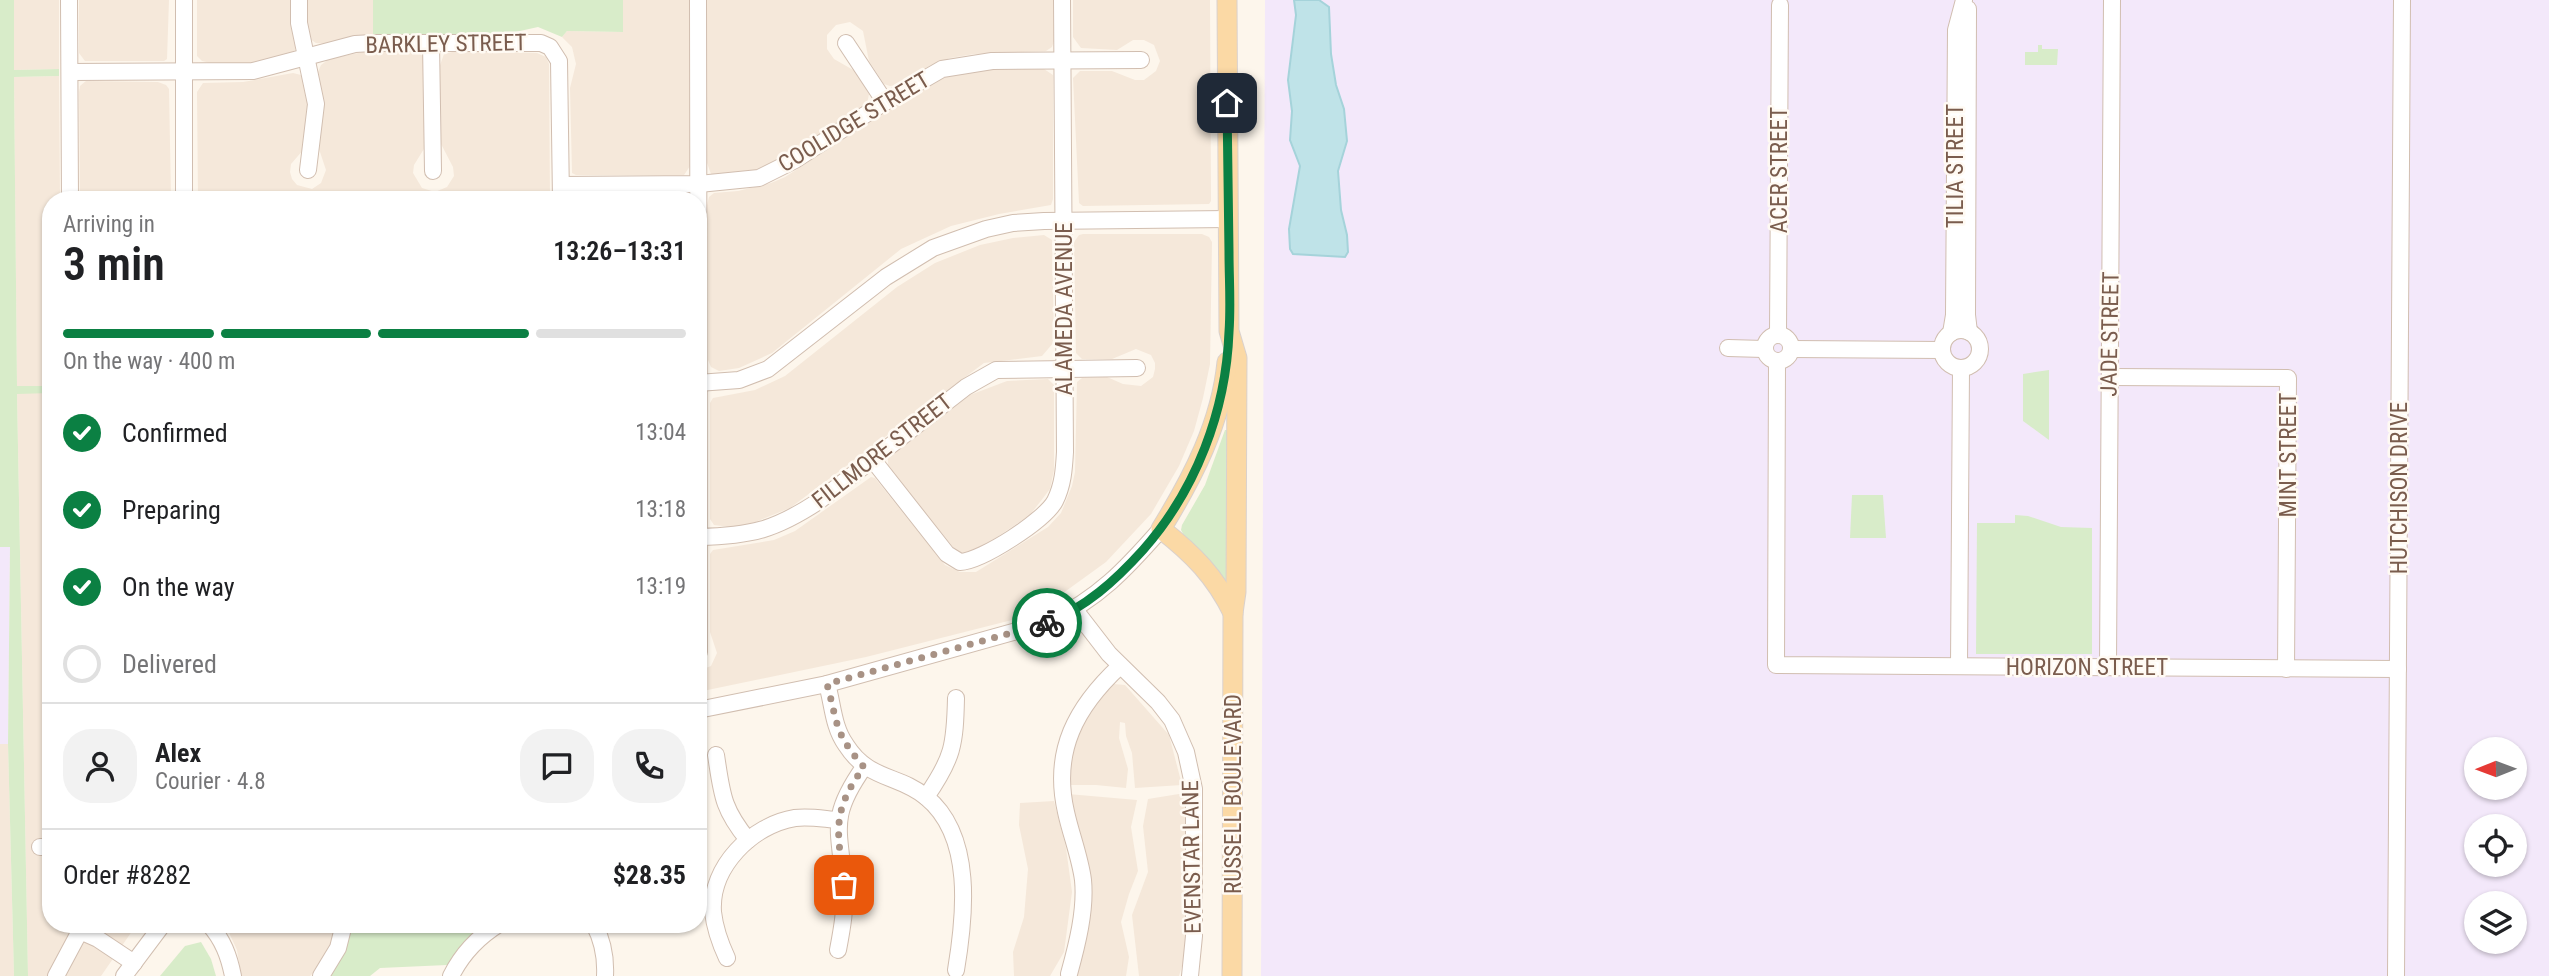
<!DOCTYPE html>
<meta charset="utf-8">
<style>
body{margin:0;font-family:"Roboto Condensed",sans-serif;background:#f2f2f2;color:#202124;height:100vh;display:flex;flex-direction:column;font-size:26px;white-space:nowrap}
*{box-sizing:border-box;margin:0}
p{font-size:23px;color:#757577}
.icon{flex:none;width:38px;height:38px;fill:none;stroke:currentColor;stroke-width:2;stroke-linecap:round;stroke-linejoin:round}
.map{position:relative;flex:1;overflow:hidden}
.side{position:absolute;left:42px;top:191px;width:665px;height:742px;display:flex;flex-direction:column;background:#fff;border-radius:28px;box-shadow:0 2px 5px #0004}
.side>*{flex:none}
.needle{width:46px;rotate:269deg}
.tools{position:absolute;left:2464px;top:737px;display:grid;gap:14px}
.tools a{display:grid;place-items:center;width:63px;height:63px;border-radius:50%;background:#fff;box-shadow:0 2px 5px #0004;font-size:35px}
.pin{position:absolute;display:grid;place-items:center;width:60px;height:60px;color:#fff;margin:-30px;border-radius:14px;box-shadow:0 4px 10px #0006}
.courier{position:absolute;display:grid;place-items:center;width:70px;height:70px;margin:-35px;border:5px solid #0b8043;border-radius:50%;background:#fff;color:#222;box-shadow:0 2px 9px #0007}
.summary em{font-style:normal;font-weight:600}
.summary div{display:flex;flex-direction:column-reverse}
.summary{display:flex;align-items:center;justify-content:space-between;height:119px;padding:0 21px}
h1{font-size:46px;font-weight:600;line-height:52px}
.bar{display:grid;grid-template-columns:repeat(4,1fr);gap:10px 7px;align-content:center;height:84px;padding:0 21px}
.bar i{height:9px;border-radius:5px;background:#e0e0e0}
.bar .active{background:#0b8043}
.bar p{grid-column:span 4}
.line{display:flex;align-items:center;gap:18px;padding:0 21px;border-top:2px solid #e0e0e0}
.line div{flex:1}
.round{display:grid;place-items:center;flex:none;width:74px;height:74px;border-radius:28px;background:#f2f2f2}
ol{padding:0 21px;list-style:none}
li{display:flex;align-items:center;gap:21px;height:77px}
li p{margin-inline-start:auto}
li .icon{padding:7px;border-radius:50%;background:#0b8043;color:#fff;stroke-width:4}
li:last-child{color:#757577}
li i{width:38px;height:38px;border:4px solid #e0e0e0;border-radius:50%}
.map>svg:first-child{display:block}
.residential{fill:#f5e8da}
.education{fill:#f3e8fa;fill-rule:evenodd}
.green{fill:#d8ecc9}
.water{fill:#bfe3e8;stroke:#a5d3da;stroke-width:2}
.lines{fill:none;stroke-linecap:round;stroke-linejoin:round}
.minor-casing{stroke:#d1beb0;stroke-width:18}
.major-casing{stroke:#dad1cd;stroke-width:21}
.minor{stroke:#fff;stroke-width:16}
.major{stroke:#fbd9a5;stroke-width:19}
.done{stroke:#a89285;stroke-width:7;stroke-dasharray:0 12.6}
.route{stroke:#0b8043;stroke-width:9}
.labels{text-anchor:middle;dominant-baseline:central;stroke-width:5;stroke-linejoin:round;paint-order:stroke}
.street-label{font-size:23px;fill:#7a5c4d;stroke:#fffaf3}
</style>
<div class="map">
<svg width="2549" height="976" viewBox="0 0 2549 976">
<rect width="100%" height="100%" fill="#fdf6ec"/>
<g class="residential">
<path d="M14,0H59V69L14,70Z"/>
<path d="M79,0H169L167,59L164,61H85L79,53Z"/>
<path d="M197,0H292L297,44L295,50L293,53L257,63L215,64L202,61L197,56Z"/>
<path d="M306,0H373V36L327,44L316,43L310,39L306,21Z"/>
<path d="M623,0H689L690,166L684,175H576L572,173L570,88L576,64L572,47L562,37L567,31L623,32Z"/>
<path d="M705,0H1053L1054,41L1052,47L1046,51L974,54L950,58L929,66L898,85L890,86L884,84L869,61L863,31L850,22L836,25L827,35V49L834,59L855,71L869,94L867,104L789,155L756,170L718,176L711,174L707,163Z"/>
<path d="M1073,0H1210L1211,201L1209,204L1083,206L1079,203L1073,78L1080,71H1112L1135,80H1144L1156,71L1160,61L1154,45L1144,40H1133L1117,50L1081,48L1073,37Z"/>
<path d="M416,51L424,57L427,144L414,165L413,173L422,188L435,192L447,187L454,176L453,167L440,142L439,68L444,54L456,51L537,53L546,57L549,64L550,199H198L197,92L203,83L243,82L293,73L305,76L310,103L304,149L291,164L290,172L292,179L297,185L312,189L321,183L326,170L319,149L323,113L318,72L321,65L329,59L363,52Z"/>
<path d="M986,69H1044L1053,75V199L1051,205L999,214L951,226L901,249L772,353L739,368L719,371L711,367L708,360L707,205L709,197L714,193L738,191L771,183L785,177L935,81L951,75Z"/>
<path d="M59,76L60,199L51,200V386L17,387L14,77Z"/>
<path d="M86,81L158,82L166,85L169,89L171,199L80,200L79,92L80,86Z"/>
<path d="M679,193L689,199H572L577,196Z"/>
<path d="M1083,234H1202L1209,237L1212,242L1210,364L1203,398L1194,431L1179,466L1151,514L1106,562L1059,596L1012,620L866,657L698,692V671L711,666L717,653L710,632V554L713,550L774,540L795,531L871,477L875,478L945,565L960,572H976L1048,527L1061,513L1072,486L1075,472L1077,382L1082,378L1107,377L1123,384L1141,386L1153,377L1155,369V363L1151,355L1136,349L1112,359H1082L1076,353L1074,242L1079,235Z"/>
<path d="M1044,235L1052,240L1054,342L1042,356L984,363L790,508L748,525L730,527L714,525L710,519V403L713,398L755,390L785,376L897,287L935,263L980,245L1013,238Z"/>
<path d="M1048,379L1054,385V470L1050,489L1030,515L973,553L964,555L957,552L888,466V458L970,395L1007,381Z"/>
<path d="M17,393H51V924H137L101,976H28Z"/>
<path d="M1113,684L1125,685L1169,735L1182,785L1135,788L1132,753L1126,736L1125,723L1120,722L1119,738L1128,769L1126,788L1096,785H1066L1069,752L1088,709Z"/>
<path d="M0,744H8L14,976H0Z"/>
<path d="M1185,793L1186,953L1179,976H1139L1132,915L1148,872L1143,826L1148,799Z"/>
<path d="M1068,794L1137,800L1131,827L1138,871L1129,894L1121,922L1129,957L1126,976H1077L1082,954Z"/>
<path d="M1054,801L1066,848L1072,892L1064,952L1050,976H1014L1013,952L1024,917L1028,869L1019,825L1020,803Z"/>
<path d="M225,924H338L326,961L310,976H241L237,950Z"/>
</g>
<g class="education">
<path d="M1265,0H2549V976H1261ZM2476,749H2515V788H2476ZM2476,826H2515V864H2476ZM2476,903H2515V942H2476Z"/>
<path d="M0,547H10L8,744H0Z"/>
</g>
<g class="green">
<path d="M0,0H14V70L59,69V76L14,77L17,386H51V393L17,394L28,976H14L8,744L10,547H0Z"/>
<path d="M373,0H623V32L567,31L562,37L538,27L511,33L373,36Z"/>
<path d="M2038,45H2042V49H2058L2057,65H2025V52H2038Z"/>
<path d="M2049,370V440L2023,421V374Z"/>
<path d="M1225,430H1228V584L1186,539L1181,530L1182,525L1205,485Z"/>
<path d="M1852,495H1883L1886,538H1850Z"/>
<path d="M2015,515L2028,516L2061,527L2092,528V654H1976L1977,523H2015Z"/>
<path d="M352,924H484L447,965L380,968L370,976H328L344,947Z"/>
<path d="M201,942L211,959L216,976H160L185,946Z"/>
</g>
<path class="water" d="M1294,0H1319L1329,7L1331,54L1336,85L1344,109L1347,141L1338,171L1341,210L1347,235L1348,252L1345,257L1293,254L1290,249L1289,229L1300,166L1290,140L1292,111L1288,80L1296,15Z"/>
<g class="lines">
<defs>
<g id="minor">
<path d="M69,0L70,200"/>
<path d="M184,0V200"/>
<path d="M299,0V23L316,104L308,170"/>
<path d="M698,0L699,652"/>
<path d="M1968,9L1967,315L1969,332"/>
<path d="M431,43L433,171"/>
<path d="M846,43L885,102"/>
<path d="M70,72L253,71L355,44L373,43H541L550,47L559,61L561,200"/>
<path d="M561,185L699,184L759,178L795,160L885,102L942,69L992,61L1141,60"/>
<circle cx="1961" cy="349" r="19"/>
<path d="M1951,333L1954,315L1956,30L1964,0"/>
<circle cx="1778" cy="348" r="13"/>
<path d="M1778,335L1780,5"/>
<path d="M1728,348L1764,349"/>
<path d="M1791,349L1942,350"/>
<path d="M1777,362L1776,665L2398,669"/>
<path d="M2110,377L2288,378L2286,669"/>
<path d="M698,383L739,380L768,369L886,277L933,248L986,229L1013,223L1044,221L1228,219"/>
<path d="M873,460L947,554L960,562C982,561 1045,520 1055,501C1063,485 1064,469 1065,452L1062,0"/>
<path d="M699,537C751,536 775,530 819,501L966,387L996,370L1137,368"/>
<path d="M1075,610L1109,654L1158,702L1172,720L1186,752L1194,789V936L1190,976"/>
<path d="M1959,666L1961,368"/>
<path d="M2108,667L2112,0"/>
<path d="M827,684C833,705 833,727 846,745C869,781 898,774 926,797C974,836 965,916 956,970"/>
<path d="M698,710L827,684L1049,622C1098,599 1126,569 1161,529"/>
<path d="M716,755C722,794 722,808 748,840"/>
<path d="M926,797C953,758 955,745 956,698"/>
<path d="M40,847H51"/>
<path d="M209,924C223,940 229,956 233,976"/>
<path d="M594,924C603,941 606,957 605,976"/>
<path d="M838,950C842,929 846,907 844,885C840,829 828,818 864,767"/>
<path d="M727,958C720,943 715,930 713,912C710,867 752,825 795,818C809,816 824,819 838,820"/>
<path d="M1069,974C1077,945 1086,910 1083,880C1080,857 1071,835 1066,812C1052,751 1076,707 1120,666"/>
<path d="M56,976L80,931L98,939L134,963"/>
<path d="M124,976L163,924"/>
<path d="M321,976L338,948L344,924"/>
<path d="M451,976C462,954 478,937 499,924"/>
<path d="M2396,976L2402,0"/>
</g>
<g id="major">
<path d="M1227,0L1229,331L1237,358L1236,592L1233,613L1232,976"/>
<path d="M1227,362C1221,423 1193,477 1161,529C1193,554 1215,576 1233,613"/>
</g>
</defs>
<use href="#minor" class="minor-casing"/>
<use href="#major" class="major-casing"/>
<use href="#minor" class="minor"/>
<use href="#major" class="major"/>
</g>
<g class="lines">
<path class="done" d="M844,885C838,832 830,813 864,767C834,733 838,724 827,684L1047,623"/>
<path class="route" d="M1047,623C1086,607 1115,581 1143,550C1196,490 1226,411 1229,332C1231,305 1229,278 1229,252C1228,202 1228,153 1227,103"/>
</g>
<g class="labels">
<g class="street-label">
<text transform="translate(446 44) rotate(-1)">BARKLEY STREET</text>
<text transform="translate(854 122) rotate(-31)">COOLIDGE STREET</text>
<text transform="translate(1955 166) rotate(-90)">TILIA STREET</text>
<text transform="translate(1779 170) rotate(-90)">ACER STREET</text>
<text transform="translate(1064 309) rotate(-90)">ALAMEDA AVENUE</text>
<text transform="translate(2110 334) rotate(-89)">JADE STREET</text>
<text transform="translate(882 451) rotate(-38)">FILLMORE STREET</text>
<text transform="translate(2288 455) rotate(-90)">MINT STREET</text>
<text transform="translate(2399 488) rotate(-90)">HUTCHISON DRIVE</text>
<text x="2087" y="667">HORIZON STREET</text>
<text transform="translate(1233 794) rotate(-90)">RUSSELL BOULEVARD</text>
<text transform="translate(1192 857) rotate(-91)">EVENSTAR LANE</text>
</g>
</g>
</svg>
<div class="tools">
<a><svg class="needle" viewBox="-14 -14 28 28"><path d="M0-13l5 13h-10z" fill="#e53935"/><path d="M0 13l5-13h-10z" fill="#757577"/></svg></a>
<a><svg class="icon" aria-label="locate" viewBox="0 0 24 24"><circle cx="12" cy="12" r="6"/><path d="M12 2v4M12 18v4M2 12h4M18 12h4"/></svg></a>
<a><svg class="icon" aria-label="layers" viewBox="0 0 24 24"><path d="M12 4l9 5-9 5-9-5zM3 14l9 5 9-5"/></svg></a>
</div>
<div class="pin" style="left:844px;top:885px;background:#ea580c"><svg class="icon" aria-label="bag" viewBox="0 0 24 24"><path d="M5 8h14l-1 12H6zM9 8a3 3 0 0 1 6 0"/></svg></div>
<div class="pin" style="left:1227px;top:103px;background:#1f2937"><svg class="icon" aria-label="home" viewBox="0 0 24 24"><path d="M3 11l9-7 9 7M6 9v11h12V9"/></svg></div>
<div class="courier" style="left:1047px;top:623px"><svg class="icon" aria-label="bike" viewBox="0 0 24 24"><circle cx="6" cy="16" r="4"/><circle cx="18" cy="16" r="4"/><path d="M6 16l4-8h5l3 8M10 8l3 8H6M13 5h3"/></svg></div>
<section class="side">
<div class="summary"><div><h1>3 min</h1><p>Arriving in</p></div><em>13:26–13:31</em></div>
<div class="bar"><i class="active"></i><i class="active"></i><i class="active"></i><i></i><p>On the way · 400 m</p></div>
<ol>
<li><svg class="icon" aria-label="check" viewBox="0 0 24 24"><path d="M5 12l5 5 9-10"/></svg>Confirmed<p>13:04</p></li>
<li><svg class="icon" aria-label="check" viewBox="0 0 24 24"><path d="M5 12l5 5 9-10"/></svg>Preparing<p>13:18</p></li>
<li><svg class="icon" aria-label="check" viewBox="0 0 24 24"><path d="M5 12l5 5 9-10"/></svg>On the way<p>13:19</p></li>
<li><i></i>Delivered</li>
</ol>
<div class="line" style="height:126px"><a class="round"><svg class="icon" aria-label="person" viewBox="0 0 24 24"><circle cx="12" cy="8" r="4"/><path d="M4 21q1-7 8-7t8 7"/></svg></a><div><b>Alex</b><p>Courier · 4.8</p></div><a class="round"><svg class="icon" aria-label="chat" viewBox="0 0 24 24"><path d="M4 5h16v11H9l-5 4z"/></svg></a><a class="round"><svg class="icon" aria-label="phone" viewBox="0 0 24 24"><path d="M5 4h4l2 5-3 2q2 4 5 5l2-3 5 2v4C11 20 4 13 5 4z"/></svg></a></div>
<div class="line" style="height:91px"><div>Order #8282</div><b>$28.35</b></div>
</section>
</div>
